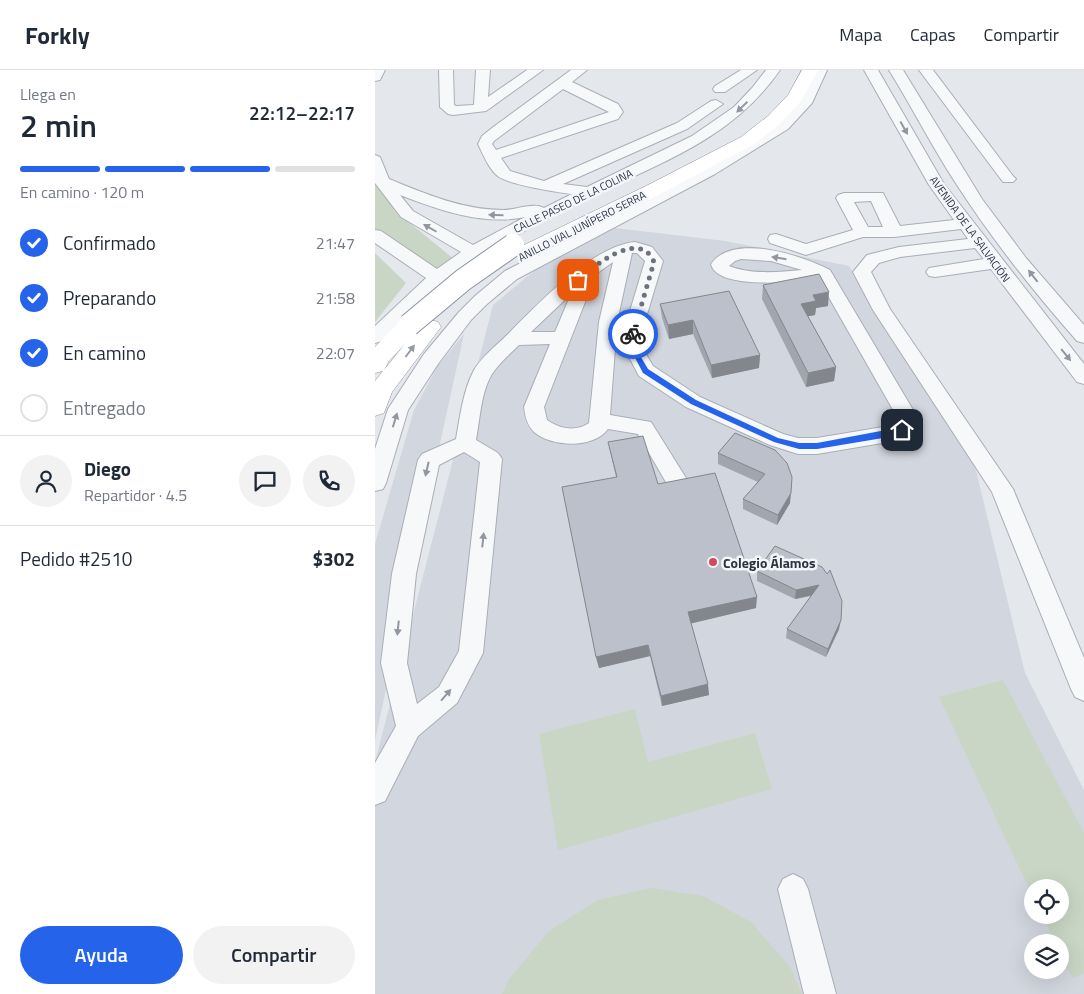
<!DOCTYPE html>
<html lang="es">
<meta charset="utf-8">
<style>
body{margin:0;font-family:"Titillium Web",sans-serif;background:#f2f2f3;color:#1f2937;height:100vh;display:flex;flex-direction:column;font-size:19px;white-space:nowrap}
*{box-sizing:border-box;margin:0}
p{font-size:16px;color:#747a83}
.icon{flex:none;width:28px;height:28px;fill:none;stroke:currentColor;stroke-width:2;stroke-linecap:round;stroke-linejoin:round}
.map{position:relative;flex:1;overflow:hidden}
.drawer{display:flex;flex-direction:column;background:#fff;width:375px}
.drawer>*{flex:none}
.controls{position:absolute;left:649px;top:809px;display:grid;gap:10px}
.controls a{display:grid;place-items:center;width:45px;height:45px;border-radius:50%;background:#fff;box-shadow:0 5px 20px #0002;font-size:25px}
.pin{position:absolute;display:grid;place-items:center;width:42px;height:42px;color:#fff;margin:-21px;border-radius:10px;box-shadow:0 2px 8px #0006}
.courier{position:absolute;display:grid;place-items:center;width:50px;height:50px;margin:-25px;border:4px solid #2563eb;border-radius:50%;background:#fff;color:#222;box-shadow:0 1px 6px #0007}
.summary em{font-style:normal;font-weight:600}
.summary div{display:flex;flex-direction:column-reverse}
.summary{display:flex;align-items:center;justify-content:space-between;height:85px;padding:0 20px}
h1{font-size:32px;font-weight:600;line-height:38px}
.bar{display:grid;grid-template-columns:repeat(4,1fr);gap:8px 5px;align-content:center;height:60px;padding:0 20px}
.bar i{height:6px;border-radius:4px;background:#e0e1e3}
.bar .active{background:#2563eb}
.bar p{grid-column:span 4}
.line{display:flex;align-items:center;gap:12px;padding:0 20px;border-top:1px solid #e0e1e3}
.line div{flex:1}
.round{display:grid;place-items:center;flex:none;width:52px;height:52px;border-radius:26px;background:#f2f2f3}
ol{padding:0 20px;list-style:none}
li{display:flex;align-items:center;gap:15px;height:55px}
li p{margin-inline-start:auto}
li .icon{padding:5px;border-radius:50%;background:#2563eb;color:#fff;stroke-width:4}
li:last-child{color:#747a83}
li i{width:28px;height:28px;border:2px solid #e0e1e3;border-radius:50%}
.button{display:flex;gap:10px;margin-top:auto;padding:10px 20px}
.button a{flex:1;height:58px;border-radius:30px;background:#2563eb;color:#fff;font-size:20px;font-weight:600;line-height:58px;text-align:center}
.button a+a{background:#f2f2f3;color:#1f2937}
header{display:flex;align-items:center;gap:30px;box-sizing:border-box;height:70px;padding:0 25px;background:#fff;border-bottom:1px solid #e0e1e3}
header strong{font-size:24px}
nav{display:flex;gap:28px;margin-inline-start:auto;font-size:18px}
main{display:flex;flex:1;min-height:0}
.map>svg:first-child{display:block}
.built{fill:#d2d6de;fill-rule:evenodd}
.green{fill:#c9d6c5}
.lines{fill:none;stroke-linecap:round;stroke-linejoin:round}
.minor-casing{stroke:#a9aeb7;stroke-width:2}
.highway-casing{stroke:#8b94a3;stroke-width:1}
.minor{fill:#f7f8fa;fill-rule:evenodd}
.highway{fill:#fff;fill-rule:evenodd}
.highway-bridge-casing{stroke:#8b94a3;stroke-width:24;stroke-linecap:butt}
.highway-bridge{stroke:#fff;stroke-width:22}
.wall{fill:#a1a5ae}
.shaded-wall{fill:#83868d}
.building{fill:#bbc0ca;stroke:#83868d}
.oneway{fill:#9196a0}
.oneway2{fill:#959aa2}
.route{fill:#2563eb}
.done{stroke:#6c737f;stroke-width:5;stroke-dasharray:0 9}
.poi-dot{fill:#d1495b;stroke:#f4f6f9;stroke-width:2}
.labels{text-anchor:middle;dominant-baseline:central;stroke-width:5;stroke-linejoin:round;paint-order:stroke}
.far-street-label{font-size:11px;fill:#2b3445;stroke:#f4f6f9}
.poi-label{font-size:14px;font-weight:bold;fill:#2b3445;stroke:#f4f6f9;text-anchor:start}
</style>
<header>
<strong>Forkly</strong>
<nav><a>Mapa</a><a>Capas</a><a>Compartir</a></nav>
</header>
<main>
<section class="drawer">
<div class="summary"><div><h1>2 min</h1><p>Llega en</p></div><em>22:12–22:17</em></div>
<div class="bar"><i class="active"></i><i class="active"></i><i class="active"></i><i></i><p>En camino · 120 m</p></div>
<ol>
<li><svg class="icon" aria-label="check" viewBox="0 0 24 24"><path d="M5 12l5 5 9-10"/></svg>Confirmado<p>21:47</p></li>
<li><svg class="icon" aria-label="check" viewBox="0 0 24 24"><path d="M5 12l5 5 9-10"/></svg>Preparando<p>21:58</p></li>
<li><svg class="icon" aria-label="check" viewBox="0 0 24 24"><path d="M5 12l5 5 9-10"/></svg>En camino<p>22:07</p></li>
<li><i></i>Entregado</li>
</ol>
<div class="line" style="height:90px"><a class="round"><svg class="icon" aria-label="person" viewBox="0 0 24 24"><circle cx="12" cy="8" r="4"/><path d="M4 21q1-7 8-7t8 7"/></svg></a><div><b>Diego</b><p>Repartidor · 4.5</p></div><a class="round"><svg class="icon" aria-label="chat" viewBox="0 0 24 24"><path d="M4 5h16v11H9l-5 4z"/></svg></a><a class="round"><svg class="icon" aria-label="phone" viewBox="0 0 24 24"><path d="M5 4h4l2 5-3 2q2 4 5 5l2-3 5 2v4C11 20 4 13 5 4z"/></svg></a></div>
<div class="line" style="height:65px"><div>Pedido #2510</div><b>$302</b></div>
<div class="button"><a>Ayuda</a><a>Compartir</a></div>
</section>
<div class="map">
<svg width="709" height="924" viewBox="0 0 709 924">
<rect width="100%" height="100%" fill="#e4e7ec"/>
<g class="built">
<path d="M240,158L350,171L474,196L596,380L650,603L709,720V924H0V692L118,235L159,201L209,172ZM658,818H685V845H658ZM658,872H685V900H658Z"/>
<path d="M89,264L0,670V474L39,340L62,297Z"/>
</g>
<g class="green">
<path d="M0,100L20,141L80,190L63,202L0,159Z"/>
<path d="M0,183L31,213L0,252Z"/>
<path d="M628,610L709,763V904L697,908L685,883V872H680L667,845H685V818H658L657,825L564,627Z"/>
<path d="M260,639L273,692L380,663L397,719L183,780L164,664Z"/>
<path d="M276,818L328,826L376,852L415,897L427,924H127L134,909L174,861L223,830Z"/>
</g>
<g class="lines">
<defs>
<g id="minor">
<path d="M0,0H10L5,10L0,11Z"/>
<path d="M64,0H78L79,35L81,36L99,35L101,0H115L113,27L152,0H168L111,41L78,45L73,44L65,37Z"/>
<path d="M196,0H212L197,12L243,34L248,42L243,49L126,88L135,101L169,111L302,53L336,31L341,30L348,34L312,59L188,114L212,117L317,66L359,37L377,18L391,0H405C361,63 300,87 234,118C196,136 159,155 122,176L111,182L115,187L113,191L107,192L99,189L74,207L83,214L80,218L74,220L64,215L7,271L0,273V256L51,208L0,173V160L6,161L62,199L86,182L26,147L0,113V85L5,87L14,109C51,124 88,140 128,140C141,140 158,132 169,138L197,124C180,122 137,115 124,107C114,100 108,84 103,74L107,66L117,58ZM188,19L234,42L121,80L117,74L119,71ZM25,125C64,140 108,156 150,147L98,175L38,141Z"/>
<path d="M366,0H382L350,22H340L338,19L340,16Z"/>
<path d="M438,0H452L437,33L413,59L340,104L142,209L112,234L96,250L63,294L33,340L11,413L8,419L0,421V379L13,339L49,284L84,242L100,226L130,201L330,98L403,53L424,31Z"/>
<path d="M489,0H503L569,114L709,294V314L702,312L616,199L560,207L554,206L551,202L554,198L560,197L609,189L600,178L525,187L504,193L496,202L515,239L638,419L709,588V631L700,627L696,619L617,422L498,240L478,202L492,185L524,177L593,169L586,159L519,167H488L431,185L395,173L393,169L395,165L401,164L431,174L478,160L461,128L463,125L469,123H508L525,156L579,150L554,115ZM496,131L508,157H493L479,132Z"/>
<path d="M514,0H528L607,129L651,188L709,255V273L702,271C658,221 616,168 580,112C556,75 537,37 514,0Z"/>
<path d="M544,0H558L638,106L641,109L638,112H628Z"/>
<path d="M260,172L277,177L288,191L267,261L269,281L278,296L325,327L408,364L423,368H442L514,356L522,352L521,345L444,210C423,211 342,221 336,194C358,162 428,186 455,200L541,345L543,355L540,360L519,371L442,384H423L395,375L311,337L264,306L251,281L249,261L270,191L262,183H257L242,252L235,345L276,352L311,408L308,414L300,416L292,414L263,364L233,359C219,379 176,377 159,362C152,355 150,346 149,337L175,274L144,275C135,284 124,293 117,304C106,322 105,349 101,370L123,383L127,389L108,583L82,633L43,666L10,731L0,735V693L21,656L6,593L17,504L43,390L47,384L81,369C85,346 88,322 98,302C105,288 121,276 132,265C162,235 217,176 260,172ZM366,189L396,191L427,200C404,202 376,205 354,196L360,191ZM238,192L224,252L214,353C201,362 185,359 172,350L169,337L221,204ZM196,224L180,262H156ZM89,382L105,392L84,581L64,617L42,634L32,593L41,504L64,395Z"/>
<path d="M418,804L428,809L433,819L461,924H429L403,819L408,809Z"/>
</g>
<g id="highway">
<path d="M427,0H443L426,31L405,54L378,75L287,123L159,185L152,187L145,185L142,181L145,177L273,115L366,67L393,46L413,25Z"/>
<path d="M34,248L42,250L45,254C50,248 56,250 63,252L66,257L17,322L9,343L0,346V311L8,301L0,303V277L26,250ZM30,274L9,300L14,291Z"/>
</g>
</defs>
<use href="#minor" class="minor-casing"/>
<use href="#highway" class="highway-casing"/>
<use href="#minor" class="minor"/>
<use href="#highway" class="highway"/>
<defs>
<path id="highway-bridge" d="M34,255L88,210L138,175"/>
</defs>
<use href="#highway-bridge" class="highway-bridge-casing"/>
<use href="#highway-bridge" class="highway-bridge"/>
</g>
<g class="wall">
<path d="M388,215L453,236L441,238L440,245L433,246L461,297L459,311L431,317L387,229Z"/>
<path d="M285,234L385,285L384,298L337,308L318,264L294,269L287,248Z"/>
<path d="M360,363L415,433L402,455L368,439V429L383,412L343,394V383Z"/>
<path d="M233,372L283,414L381,538L316,553L334,625L287,636L275,586L224,598L221,587L241,407Z"/>
<path d="M400,476L464,559L451,587L411,568L412,559L436,526L420,529L382,511V501Z"/>
</g>
<g class="shaded-wall">
<path d="M454,222L453,236L441,238L440,245L425,248L426,234L438,225Z"/>
<path d="M318,250V264L294,269L293,255Z"/>
<path d="M385,285L384,298L337,308L336,295Z"/>
<path d="M461,297L459,311L431,317L433,303Z"/>
<path d="M416,423L415,433L402,455L403,445Z"/>
<path d="M444,515L442,524L420,529L421,520Z"/>
<path d="M382,527L381,538L314,554L313,542Z"/>
<path d="M466,550L464,559L451,587L453,579Z"/>
<path d="M273,575L275,586L224,598L221,587Z"/>
<path d="M333,614L334,625L287,636L286,626Z"/>
</g>
<g class="building">
<path d="M444,204L454,222L438,225L441,231L426,234L461,297L433,303L388,215Z"/>
<path d="M354,221L385,285L336,295L318,250L293,255L285,234Z"/>
<path d="M360,363L400,380L412,393L417,407L416,423L403,445L368,429L390,404L343,383Z"/>
<path d="M268,366L283,414L340,403L382,527L313,542L333,614L286,626L273,575L221,587L187,417L242,407L233,372Z"/>
<path d="M400,476L447,497L452,504L455,500L467,531L466,550L453,579L412,559L444,515L421,520L382,501Z"/>
</g>
<defs><path id="oneway-solid" d="M-6-.8H1V-3.2L6.5 0L1 3.2V.8H-6Z" transform="scale(1.25)"/></defs>
<g class="oneway">
<use href="#oneway-solid" transform="translate(367 37) rotate(136)"/>
<use href="#oneway-solid" transform="translate(529 58) rotate(61)"/>
<use href="#oneway-solid" transform="translate(121 145) rotate(-178)"/>
<use href="#oneway-solid" transform="translate(55 158) rotate(-150)"/>
<use href="#oneway-solid" transform="translate(404 188) rotate(-171)"/>
<use href="#oneway-solid" transform="translate(658 206) rotate(-128)"/>
<use href="#oneway-solid" transform="translate(691 285) rotate(51)"/>
<use href="#oneway-solid" transform="translate(20 350) rotate(-73)"/>
<use href="#oneway-solid" transform="translate(52 399) rotate(103)"/>
<use href="#oneway-solid" transform="translate(108 470) rotate(-84)"/>
<use href="#oneway-solid" transform="translate(23 558) rotate(96)"/>
<use href="#oneway-solid" transform="translate(71 625) rotate(-49)"/>
</g>
<use class="oneway2" href="#oneway-solid" transform="translate(35 281) rotate(-53)"/>
<path class="route" d="M256,262L261,264L263,282L273,299L321,330L403,368L424,373H442L527,357L531,360L520,366L442,379H424L399,372L316,334L268,303L257,282Z"/>
<g class="lines">
<path class="done" d="M203,210C219,196 265,158 279,192L258,264"/>
</g>
<circle class="poi-dot" cx="338" cy="492" r="5"/>
<g class="labels">
<g class="far-street-label">
<text transform="translate(198 131) rotate(-26)">CALLE PASEO DE LA COLINA</text>
<text transform="translate(207 156) rotate(-27)">ANILLO VIAL JUNÍPERO SERRA</text>
<text transform="translate(595 159) rotate(54)">AVENIDA DE LA SALVACIÓN</text>
</g>
<g class="poi-label">
<text x="348" y="492">Colegio Álamos</text>
</g>
</g>
</svg>
<div class="controls">
<a><svg class="icon" aria-label="locate" viewBox="0 0 24 24"><circle cx="12" cy="12" r="6"/><path d="M12 2v4M12 18v4M2 12h4M18 12h4"/></svg></a>
<a><svg class="icon" aria-label="layers" viewBox="0 0 24 24"><path d="M12 4l9 5-9 5-9-5zM3 14l9 5 9-5"/></svg></a>
</div>
<div class="pin" style="left:203px;top:210px;background:#ea580c"><svg class="icon" aria-label="bag" viewBox="0 0 24 24"><path d="M5 8h14l-1 12H6zM9 8a3 3 0 0 1 6 0"/></svg></div>
<div class="pin" style="left:527px;top:360px;background:#1f2937"><svg class="icon" aria-label="home" viewBox="0 0 24 24"><path d="M3 11l9-7 9 7M6 9v11h12V9"/></svg></div>
<div class="courier" style="left:258px;top:264px"><svg class="icon" aria-label="bike" viewBox="0 0 24 24"><circle cx="6" cy="16" r="4"/><circle cx="18" cy="16" r="4"/><path d="M6 16l4-8h5l3 8M10 8l3 8H6M13 5h3"/></svg></div>
</div>
</main>
